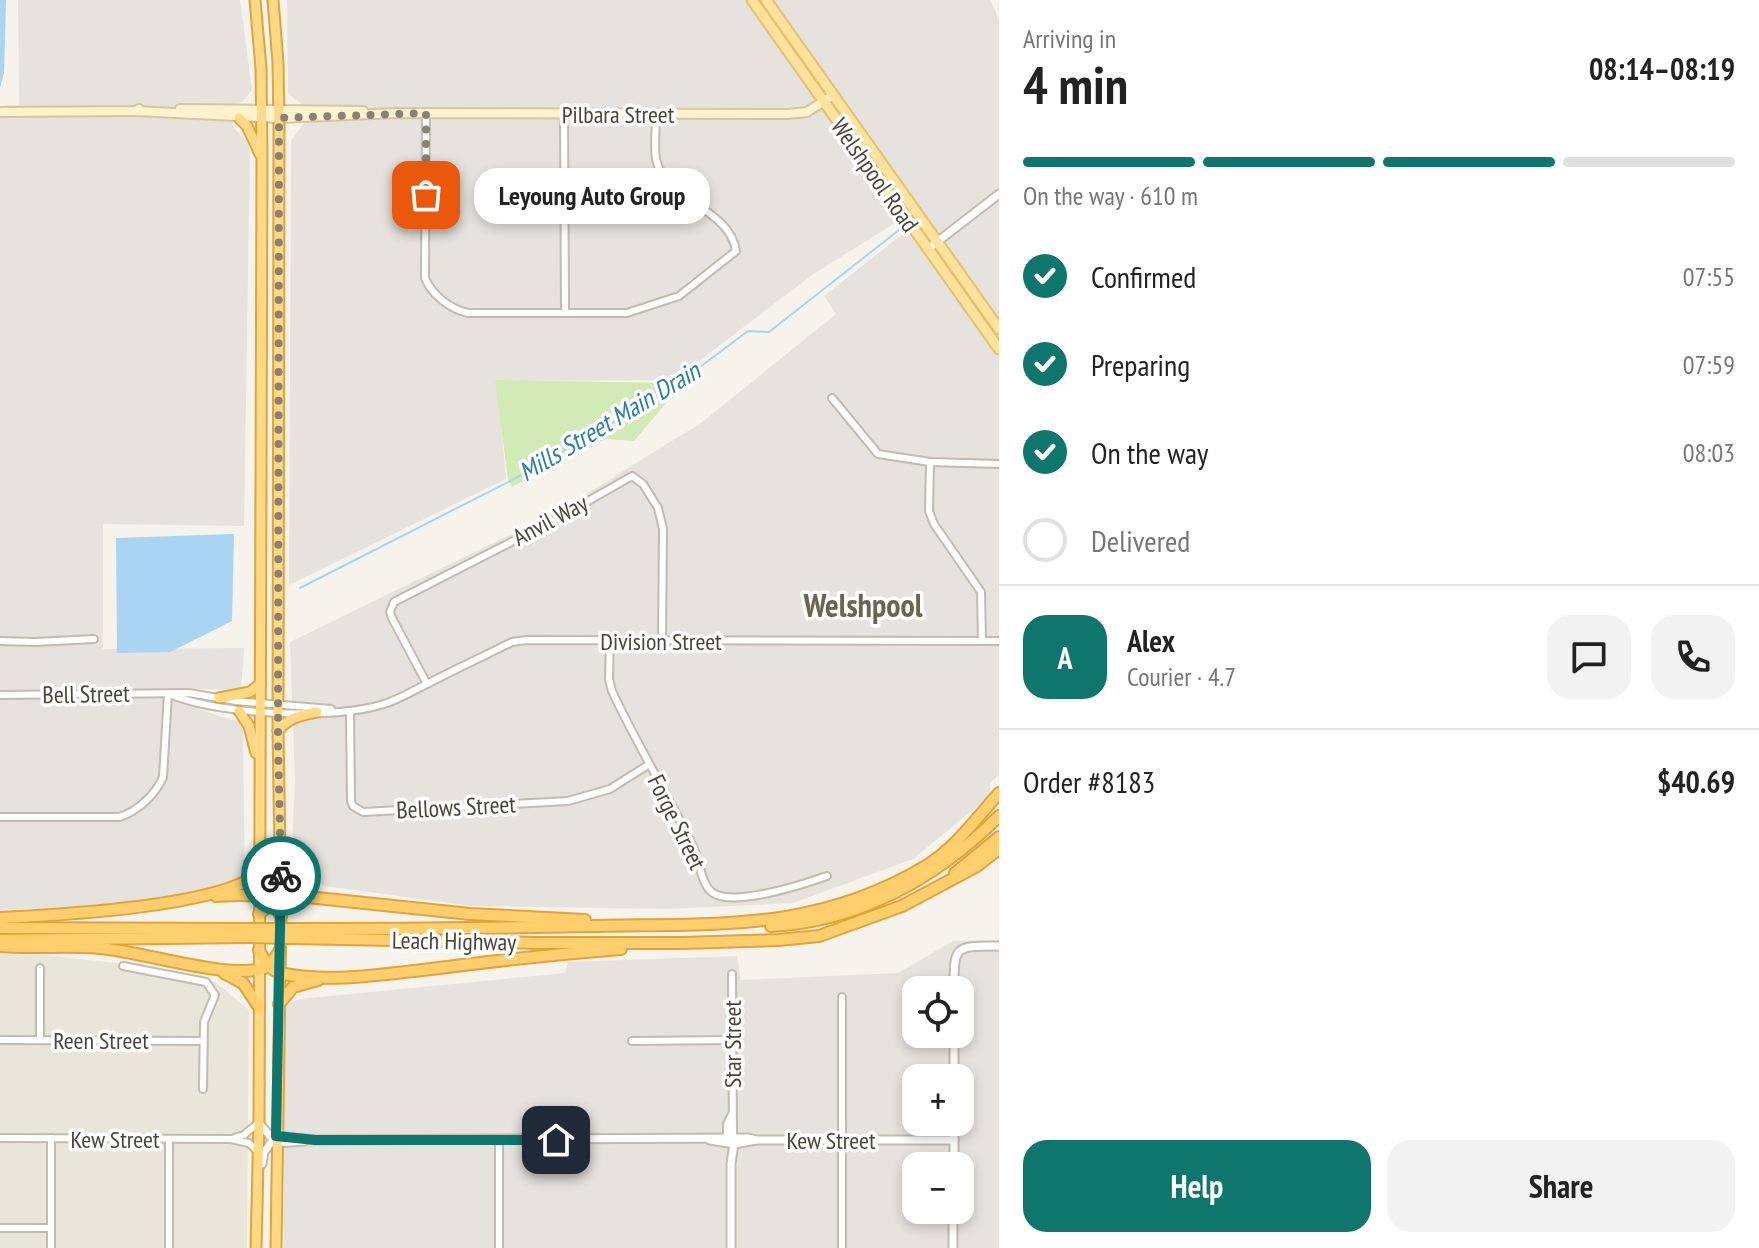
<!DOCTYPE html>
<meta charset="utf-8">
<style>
body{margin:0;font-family:"PT Sans Narrow",sans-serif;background:#f2f2f2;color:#222;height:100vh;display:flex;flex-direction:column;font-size:30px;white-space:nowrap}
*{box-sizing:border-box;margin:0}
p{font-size:26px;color:#767676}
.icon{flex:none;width:44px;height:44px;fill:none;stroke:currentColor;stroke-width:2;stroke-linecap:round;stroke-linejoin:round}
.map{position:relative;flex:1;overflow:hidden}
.panel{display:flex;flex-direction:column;background:#fff;width:760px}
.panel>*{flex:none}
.fabs{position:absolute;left:902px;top:976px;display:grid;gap:16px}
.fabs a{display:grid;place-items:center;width:72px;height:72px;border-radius:16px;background:#fff;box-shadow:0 4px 12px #0003;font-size:40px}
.pin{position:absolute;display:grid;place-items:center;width:68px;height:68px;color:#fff;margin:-34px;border-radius:16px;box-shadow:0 4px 12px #0006}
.courier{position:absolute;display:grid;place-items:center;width:80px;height:80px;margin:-40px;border:6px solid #0f766e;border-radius:50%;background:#fff;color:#222;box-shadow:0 2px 10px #0007}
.bubble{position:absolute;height:56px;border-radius:24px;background:#fff;box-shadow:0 4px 12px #0003;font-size:26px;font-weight:800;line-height:56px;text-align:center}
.overview em{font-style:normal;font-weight:800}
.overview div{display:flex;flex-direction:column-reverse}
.overview{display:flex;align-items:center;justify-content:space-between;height:136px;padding:0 24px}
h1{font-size:52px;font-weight:800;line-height:60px}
.bar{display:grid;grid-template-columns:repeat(4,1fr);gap:12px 8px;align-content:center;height:96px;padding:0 24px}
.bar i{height:10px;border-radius:6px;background:#e0e0e0}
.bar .active{background:#0f766e}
.bar p{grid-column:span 4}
.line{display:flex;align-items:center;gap:20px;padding:0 24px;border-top:2px solid #e0e0e0}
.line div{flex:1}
.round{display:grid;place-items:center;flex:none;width:84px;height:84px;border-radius:24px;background:#f2f2f2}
ol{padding:0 24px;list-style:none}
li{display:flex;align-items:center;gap:24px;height:88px}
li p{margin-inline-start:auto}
li .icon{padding:8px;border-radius:50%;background:#0f766e;color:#fff;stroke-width:4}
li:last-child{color:#767676}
li i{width:44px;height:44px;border:4px solid #e0e0e0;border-radius:50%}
.action{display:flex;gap:16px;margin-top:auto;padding:16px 24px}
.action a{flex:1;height:92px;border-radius:24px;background:#0f766e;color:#fff;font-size:32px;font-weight:800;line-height:92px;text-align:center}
.action a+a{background:#f2f2f2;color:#222}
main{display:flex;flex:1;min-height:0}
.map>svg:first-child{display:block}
.residential{fill:#eae5da}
.industrial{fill:#e6e2dd;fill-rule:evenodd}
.green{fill:#d2eab5}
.water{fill:#a9d4f2}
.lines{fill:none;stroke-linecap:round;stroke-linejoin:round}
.stream{stroke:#a9d4f2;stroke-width:2}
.minor-casing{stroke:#c2bbae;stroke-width:10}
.tertiary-casing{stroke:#c2bbae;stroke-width:11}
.secondary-casing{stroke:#d6c79b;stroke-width:12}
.primary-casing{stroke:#e6c16a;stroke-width:13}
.trunk-casing{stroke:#e0a43c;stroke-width:13}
.motorway-casing{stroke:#e0a43c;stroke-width:14}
.minor{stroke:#fff;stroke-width:6}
.tertiary{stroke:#fff;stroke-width:7}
.secondary{stroke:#fff3cd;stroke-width:8}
.primary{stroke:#ffe39c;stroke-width:9}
.trunk{stroke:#ffd985;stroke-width:9}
.motorway{stroke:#ffcf6e;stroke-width:10}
.motorway-bridge-casing{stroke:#e0a43c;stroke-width:14;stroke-linecap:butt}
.motorway-bridge{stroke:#ffcf6e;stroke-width:10}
.done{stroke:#878178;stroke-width:8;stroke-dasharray:0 14.4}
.route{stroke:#0f766e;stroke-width:10}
.labels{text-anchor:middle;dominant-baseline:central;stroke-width:7;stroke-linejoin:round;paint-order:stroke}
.street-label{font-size:24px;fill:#4b4439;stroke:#fff}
.water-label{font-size:26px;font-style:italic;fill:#2e7ab2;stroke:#fff}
.district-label{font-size:32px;font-weight:bold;fill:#6e6250;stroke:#fff}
</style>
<main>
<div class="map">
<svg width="999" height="1248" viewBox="0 0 999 1248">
<rect width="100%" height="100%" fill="#f6f3ec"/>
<path class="residential" d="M0,954L45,955L141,966L215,982L249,1010L247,1248H0Z"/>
<g class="industrial">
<path d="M18,0H240L252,90L242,102L232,104L233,127L246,140L250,150L244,526L103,524V649L244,648L241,690L177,688L178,703L243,723L245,900L0,910V106L19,105Z"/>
<path d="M287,0H990L999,19V775L990,783V796L913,859L793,903L667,909L472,906L324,886L292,852L295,780L290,642L559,511L701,423L836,314L824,296L905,232L898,221L815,273L674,380L497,381L506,479L289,585L291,141L303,124L301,103L288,94Z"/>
<path d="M999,940V1248H284V1006L299,999L565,973L568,962L737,956L741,980L898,973L953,941ZM916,990H960V1034H916ZM916,1078H960V1122H916ZM916,1166H960V1210H916Z"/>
</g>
<path class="green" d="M495,380L674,383L678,389L634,441L606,439L512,487L508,479Z"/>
<g class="water">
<path d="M0,0H6L4,73L0,88Z"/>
<path d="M234,534L232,621L170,652L117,653L116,538Z"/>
</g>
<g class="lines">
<path class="stream" d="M300,588L514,479L668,391L748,331L769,332L899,230"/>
<defs>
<g id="minor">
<path d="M426,113L425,278C432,295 450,309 468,313H627L679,296L736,251C730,208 665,201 656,159C654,145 656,128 656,115"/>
<path d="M564,114L565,313"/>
<path d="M832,398L878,454L930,462L999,464"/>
<path d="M930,462L929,511L934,524L981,592L982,641"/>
<path d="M0,641L35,642L94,639"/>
<path d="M610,641L609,679L612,691C637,745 669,796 694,849C700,862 701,885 713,893C735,907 804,884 827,876"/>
<path d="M427,684L392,618L390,612L394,602L562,516L632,476L643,484L658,508L663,529L662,641"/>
<path d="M0,695L189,693L236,701L331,709"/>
<path d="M172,695C221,715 334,720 384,704C400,699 414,690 429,683C456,669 484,656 512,642L527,640L999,641"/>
<path d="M350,711L351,801L353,806L363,812L568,801L610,789L648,765"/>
<path d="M0,817H119C137,812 156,794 163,777L168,694"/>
<path d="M123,966L206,982L215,995L204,1022L203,1089"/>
<path d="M732,974L733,1138"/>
<path d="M0,1040L203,1041"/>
<path d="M40,1040V968"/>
<path d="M632,1041L732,1040"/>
<path d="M0,1138L231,1139L249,1143L257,1151"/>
<path d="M234,1138L244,1135L258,1123"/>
<path d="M727,1138V1124L732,1114"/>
<path d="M499,1140V1248"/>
<path d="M0,1228H51"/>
<path d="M51,1248V1138"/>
<path d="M169,1248V1139"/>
<path d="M842,1248V997"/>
</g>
<g id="tertiary">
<path d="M928,249L999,194"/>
<path d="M954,990C954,945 954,946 999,946"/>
<path d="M954,1078V1034"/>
<path d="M259,1123L276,1143L305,1141"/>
<path d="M710,1140L734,1144L756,1140H954"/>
<path d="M262,1164L264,1152L276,1136L315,1140L748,1138L756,1140"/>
<path d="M954,1166V1122"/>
<path d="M731,1248V1164L734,1143"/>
<path d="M953,1248V1210"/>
</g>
<g id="secondary">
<path d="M180,109L363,111"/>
<path d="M135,111L279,118L397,113L788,114L807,112L833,95"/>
<path d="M0,112L135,111L139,109"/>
</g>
<g id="primary">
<path d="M752,0L999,349"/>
<path d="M766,0L999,329"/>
</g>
<g id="trunk">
<path d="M255,0L261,68L262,157L259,1122L256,1248"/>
<path d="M273,0L278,63L279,129L278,731L281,916L276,1248"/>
<path d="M239,118L247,126L260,154"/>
<path d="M219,698L250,692L260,684"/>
<path d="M239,711L249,726L256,753"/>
<path d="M278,731C287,718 302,715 317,712"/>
</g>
<g id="motorway">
<path d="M281,851L295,881L309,895"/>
<path d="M955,873L999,837"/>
<path d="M216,896C241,895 268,889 281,916"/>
<path d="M259,914L280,896L288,895L470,914L585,920"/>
<path d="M0,918C56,915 220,907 259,873"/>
<path d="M771,926C859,922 938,877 999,816"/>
<path d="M0,928L248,929"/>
<path d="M294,929C393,929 492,928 591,926C715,923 814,933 926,866C955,848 977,818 999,793"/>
<path d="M294,938L540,943H682L778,940L819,936L902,906L977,866L999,849"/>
<path d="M0,940L248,937"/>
<path d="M0,946C33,949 66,945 99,948C143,951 234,983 270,966L280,950"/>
<path d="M259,950C264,961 271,972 284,974C333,983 383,974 431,969C494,961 557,954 621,949"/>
<path d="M224,973L243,983L259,1007"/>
<path d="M279,1004L293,987L318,980"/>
</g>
</defs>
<use href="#minor" class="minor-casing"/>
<use href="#tertiary" class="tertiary-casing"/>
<use href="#secondary" class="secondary-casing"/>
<use href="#primary" class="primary-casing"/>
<use href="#trunk" class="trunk-casing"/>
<use href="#motorway" class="motorway-casing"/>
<use href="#minor" class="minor"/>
<use href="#tertiary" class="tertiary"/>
<use href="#secondary" class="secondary"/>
<use href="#primary" class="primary"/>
<use href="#trunk" class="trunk"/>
<use href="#motorway" class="motorway"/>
<defs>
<g id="motorway-bridge">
<path d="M248,929H294"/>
<path d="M248,937L294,938"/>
</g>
</defs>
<use href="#motorway-bridge" class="motorway-bridge-casing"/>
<use href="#motorway-bridge" class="motorway-bridge"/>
</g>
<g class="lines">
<path class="done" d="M281,876L278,741L279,118L426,113V195"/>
<path class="route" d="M281,876L276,1136L315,1140H556"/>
</g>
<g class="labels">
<g class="street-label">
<text x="618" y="114">Pilbara Street</text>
<text transform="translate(875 175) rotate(55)">Welshpool Road</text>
<text transform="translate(550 520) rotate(-28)">Anvil Way</text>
<text x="661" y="641">Division Street</text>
<text transform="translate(86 694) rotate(-1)">Bell Street</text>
<text transform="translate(456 807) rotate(-3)">Bellows Street</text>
<text transform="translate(677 822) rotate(64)">Forge Street</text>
<text transform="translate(454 941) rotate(1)">Leach Highway</text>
<text x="101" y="1040">Reen Street</text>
<text transform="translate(732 1044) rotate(-90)">Star Street</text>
<text x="115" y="1139">Kew Street</text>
<text x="831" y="1140">Kew Street</text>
</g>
<g class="water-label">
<text transform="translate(609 421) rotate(-31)">Mills Street Main Drain</text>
</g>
<g class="district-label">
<text x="863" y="605">Welshpool</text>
</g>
</g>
</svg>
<div class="fabs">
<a><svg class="icon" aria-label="locate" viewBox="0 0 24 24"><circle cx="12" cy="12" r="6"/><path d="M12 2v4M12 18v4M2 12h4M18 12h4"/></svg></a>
<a>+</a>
<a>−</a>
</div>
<div class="pin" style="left:426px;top:195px;background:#ea580c"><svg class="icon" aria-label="bag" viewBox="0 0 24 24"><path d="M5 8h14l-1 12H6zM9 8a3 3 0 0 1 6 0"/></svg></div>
<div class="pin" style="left:556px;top:1140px;background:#1f2937"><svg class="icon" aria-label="home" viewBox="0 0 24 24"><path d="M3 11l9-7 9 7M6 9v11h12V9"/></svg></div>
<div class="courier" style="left:281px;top:876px"><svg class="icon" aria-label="bike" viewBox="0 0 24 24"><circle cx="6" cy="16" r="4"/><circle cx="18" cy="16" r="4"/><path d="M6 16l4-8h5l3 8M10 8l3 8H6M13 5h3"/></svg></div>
<div class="bubble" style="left:474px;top:168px;width:236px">Leyoung Auto Group</div>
</div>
<section class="panel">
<div class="overview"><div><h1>4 min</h1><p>Arriving in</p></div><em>08:14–08:19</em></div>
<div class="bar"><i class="active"></i><i class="active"></i><i class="active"></i><i></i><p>On the way · 610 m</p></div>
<ol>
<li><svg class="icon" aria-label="check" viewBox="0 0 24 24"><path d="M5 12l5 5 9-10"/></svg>Confirmed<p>07:55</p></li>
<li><svg class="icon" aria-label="check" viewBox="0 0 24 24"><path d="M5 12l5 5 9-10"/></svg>Preparing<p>07:59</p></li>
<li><svg class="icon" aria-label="check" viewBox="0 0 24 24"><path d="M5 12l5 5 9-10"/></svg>On the way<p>08:03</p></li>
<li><i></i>Delivered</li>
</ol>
<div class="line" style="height:144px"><b class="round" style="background:#0f766e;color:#fff">A</b><div><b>Alex</b><p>Courier · 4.7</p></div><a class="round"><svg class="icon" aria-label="chat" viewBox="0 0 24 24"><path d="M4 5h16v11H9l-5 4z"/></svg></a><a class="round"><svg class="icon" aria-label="phone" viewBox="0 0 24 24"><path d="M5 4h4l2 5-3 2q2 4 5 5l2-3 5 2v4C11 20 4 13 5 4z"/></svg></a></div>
<div class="line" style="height:104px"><div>Order #8183</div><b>$40.69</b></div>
<div class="action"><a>Help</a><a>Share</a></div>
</section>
</main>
